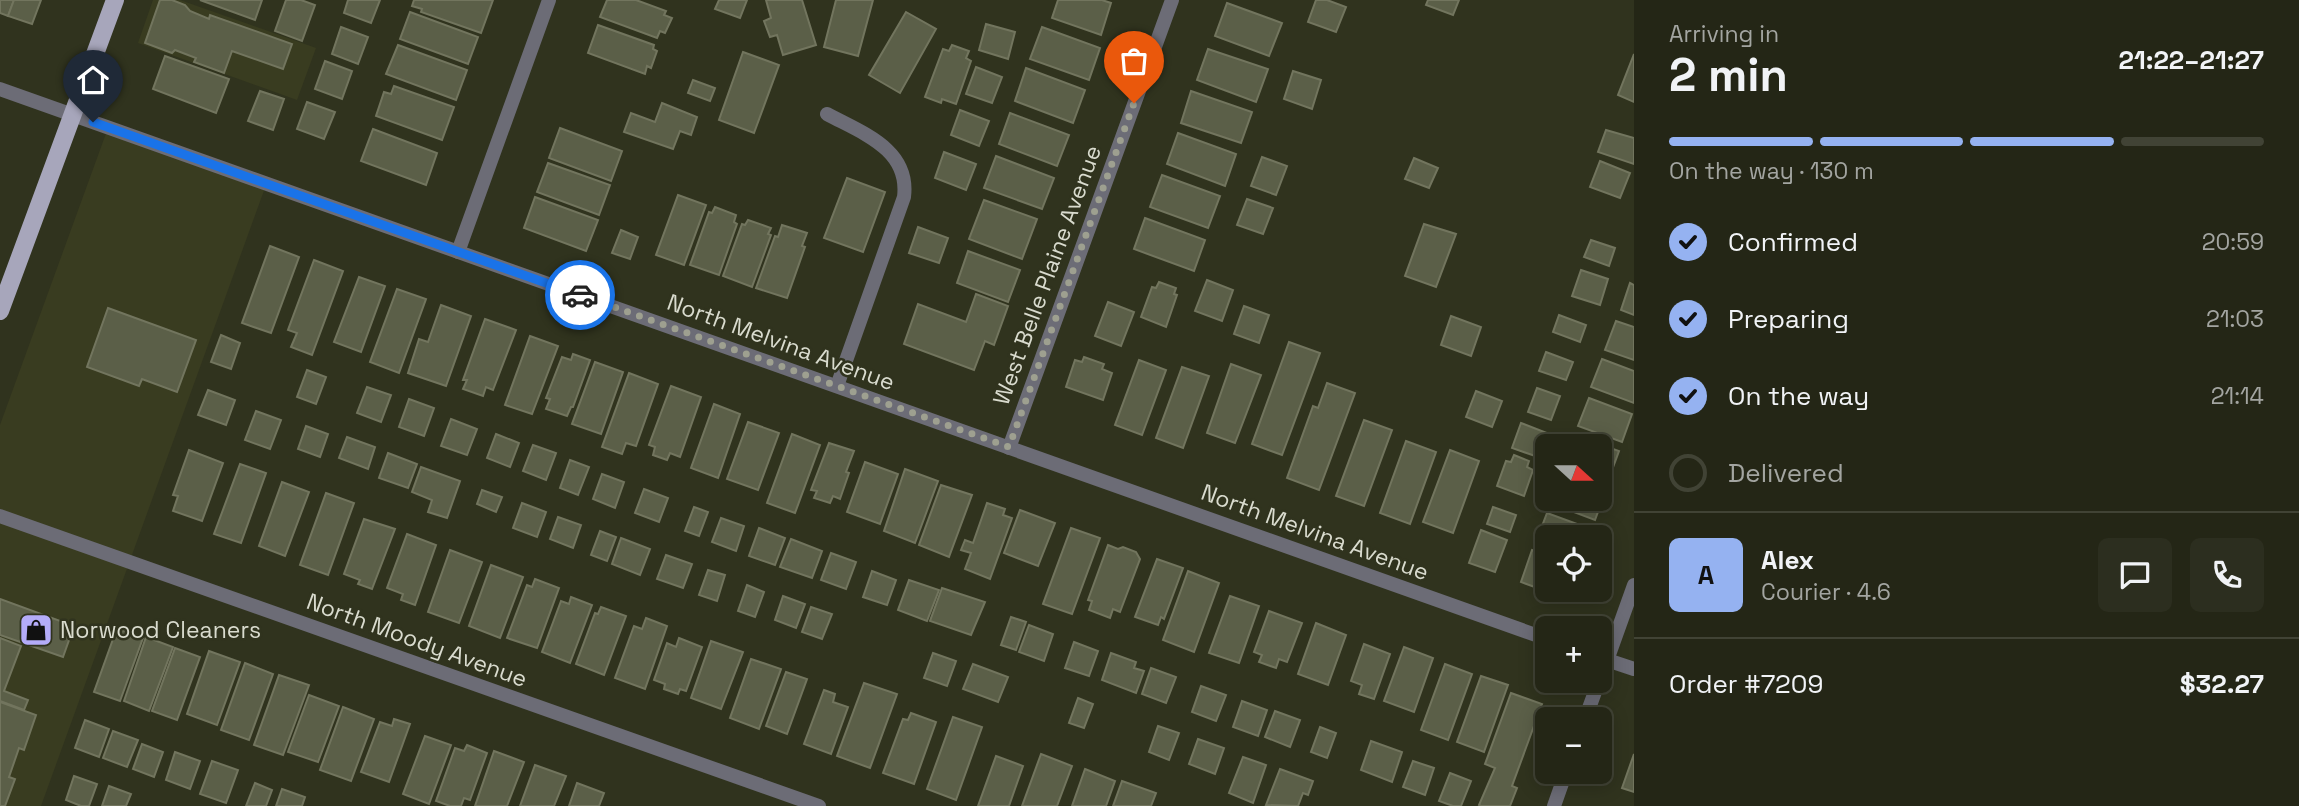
<!DOCTYPE html>
<meta charset="utf-8">
<style>
body{margin:0;font-family:"Space Grotesk",sans-serif;background:#2c2e1f;color:#f1f3f6;height:100vh;display:flex;flex-direction:column;font-size:26px;white-space:nowrap}
*{box-sizing:border-box;margin:0}
p{font-size:23px;color:#a3a5a1}
.icon{flex:none;width:38px;height:38px;fill:none;stroke:currentColor;stroke-width:2;stroke-linecap:round;stroke-linejoin:round}
.map{position:relative;flex:1;overflow:hidden}
.details{display:flex;flex-direction:column;background:#242616;width:665px}
.details>*{flex:none}
.needle{width:46px;rotate:111deg}
.buttons{position:absolute;left:1535px;top:434px;display:grid;gap:14px}
.buttons a{display:grid;place-items:center;width:77px;height:77px;border-radius:10px;background:#242616;box-shadow:0 4px 18px #0003,0 0 0 2px #414335;font-size:35px}
.pin{position:absolute;display:grid;place-items:center;width:60px;height:60px;color:#fff;margin:-72px -30px;border-radius:50% 50% 50% 0;rotate:-45deg;box-shadow:0 0 7px #0007}
.pin .icon{rotate:45deg}
.courier{position:absolute;display:grid;place-items:center;width:70px;height:70px;margin:-35px;border:5px solid #1a73e8;border-radius:50%;background:#fff;color:#222;box-shadow:0 2px 9px #0007}
.overview em{font-style:normal;font-weight:600}
.overview div{display:flex;flex-direction:column-reverse}
.overview{display:flex;align-items:center;justify-content:space-between;height:119px;padding:0 35px}
h1{font-size:46px;font-weight:600;line-height:52px}
.bar{display:grid;grid-template-columns:repeat(4,1fr);gap:10px 7px;align-content:center;height:84px;padding:0 35px}
.bar i{height:9px;border-radius:5px;background:#414335}
.bar .current{background:#95b2f1}
.bar p{grid-column:span 4}
.line{display:flex;align-items:center;gap:18px;padding:0 35px;border-top:2px solid #414335}
.line div{flex:1}
.round{display:grid;place-items:center;flex:none;width:74px;height:74px;border-radius:10px;background:#2c2e1f}
ol{padding:0 35px;list-style:none}
li{display:flex;align-items:center;gap:21px;height:77px}
li p{margin-inline-start:auto}
li .icon{padding:7px;border-radius:50%;background:#95b2f1;color:#111;stroke-width:4}
li:last-child{color:#a3a5a1}
li i{width:38px;height:38px;border:4px solid #414335;border-radius:50%}
main{display:flex;flex:1;min-height:0}
.map>svg:first-child{display:block}
.built{fill:#393c20}
.building{fill:#5b5f48;stroke:#72755e;stroke-width:2}
.lines{fill:none;stroke-linecap:round;stroke-linejoin:round}
.street{stroke:#6c6c76;stroke-width:14}
.primary{stroke:#a7a6bb;stroke-width:18}
.done{stroke:#9ea090;stroke-width:7;stroke-dasharray:0 12.6}
.route{stroke:#1a73e8;stroke-width:9}
.labels{text-anchor:middle;dominant-baseline:central;stroke-width:5;stroke-linejoin:round;paint-order:stroke}
.street-label{font-size:23px;fill:#d9dbce;stroke:#30331e}
.poi-label{font-size:23px;fill:#d9dbce;stroke:#30331e;text-anchor:start}
</style>
<main>
<div class="map">
<svg width="1634" height="806" viewBox="0 0 1634 806">
<rect width="100%" height="100%" fill="#30331e"/>
<g class="built">
<path d="M153,0H180L316,48L297,100L138,43Z"/>
<path d="M108,128L266,185L41,806H0V425Z"/>
</g>
<g class="building">
<path d="M0,0H14L8,16L0,13Z"/>
<path d="M14,0H41L32,24L8,16Z"/>
<path d="M160,0H172L185,5L190,11L209,19L210,15L292,44L283,69L232,51L224,73L194,62L196,58L175,50L172,53L145,43Z"/>
<path d="M200,0H262L255,20Z"/>
<path d="M286,0H301L315,5L302,41L275,31Z"/>
<path d="M348,0H380L371,23L344,13Z"/>
<path d="M414,0H493L481,33L421,12L422,9L412,6Z"/>
<path d="M607,0H636L666,11L664,15L672,18L665,33L660,31L657,38L600,17Z"/>
<path d="M719,0H747L740,18L715,9Z"/>
<path d="M766,0H802L816,45L783,55L777,35L770,37L764,21L771,18Z"/>
<path d="M836,0H873L858,56L824,47Z"/>
<path d="M1058,0H1102L1111,3L1101,35L1052,18Z"/>
<path d="M1316,0H1327L1346,7L1336,32L1308,22Z"/>
<path d="M1428,0H1459L1453,15L1426,5Z"/>
<path d="M1227,3L1282,23L1269,56L1215,36Z"/>
<path d="M410,12L478,37L468,64L400,39Z"/>
<path d="M906,12L936,29L900,93L869,75Z"/>
<path d="M986,24L1015,32L1008,59L979,50Z"/>
<path d="M598,25L654,45L653,49L657,51L651,68L647,66L645,74L588,53Z"/>
<path d="M341,27L368,37L358,64L332,54Z"/>
<path d="M1042,27L1100,48L1089,80L1030,59Z"/>
<path d="M398,45L467,70L456,100L386,74Z"/>
<path d="M952,45L969,51L966,58L971,61L956,104L942,99L941,103L925,97L943,49L949,51Z"/>
<path d="M1208,49L1268,69L1256,102L1197,80Z"/>
<path d="M743,52L779,65L754,133L719,120Z"/>
<path d="M1634,54V102L1618,95Z"/>
<path d="M165,56L229,79L216,113L153,89Z"/>
<path d="M325,61L352,71L342,99L315,89Z"/>
<path d="M976,67L1002,77L992,103L966,94Z"/>
<path d="M1026,68L1085,90L1073,123L1015,101Z"/>
<path d="M1293,71L1321,80L1312,109L1284,99Z"/>
<path d="M693,80L715,88L710,101L688,93Z"/>
<path d="M394,86L454,107L442,140L376,116L384,92L391,94Z"/>
<path d="M260,91L284,99L273,130L248,121Z"/>
<path d="M1191,91L1252,112L1241,143L1181,123Z"/>
<path d="M307,102L335,112L324,139L297,129Z"/>
<path d="M662,103L697,117L691,135L680,131L673,149L624,132L631,113L655,122Z"/>
<path d="M960,110L989,121L979,146L951,135Z"/>
<path d="M1010,113L1069,135L1057,166L999,144Z"/>
<path d="M560,128L622,151L611,181L549,158Z"/>
<path d="M373,129L437,153L426,185L361,161Z"/>
<path d="M1606,130L1634,138V164L1598,152Z"/>
<path d="M1178,133L1236,154L1225,186L1167,164Z"/>
<path d="M944,152L976,164L966,190L935,178Z"/>
<path d="M996,156L1054,178L1042,209L984,188Z"/>
<path d="M1262,157L1287,166L1276,195L1251,186Z"/>
<path d="M1414,158L1438,168L1429,188L1405,179Z"/>
<path d="M1600,161L1630,173L1620,198L1590,187Z"/>
<path d="M548,163L610,185L599,215L537,192Z"/>
<path d="M1162,175L1220,196L1208,228L1150,207Z"/>
<path d="M847,178L885,192L863,252L824,238Z"/>
<path d="M678,195L706,205L684,265L656,255Z"/>
<path d="M535,197L598,220L586,251L524,228Z"/>
<path d="M1247,199L1273,208L1263,234L1237,225Z"/>
<path d="M984,200L1037,219L1022,259L969,239Z"/>
<path d="M715,207L736,215L734,222L737,224L719,275L690,265L709,212L712,213Z"/>
<path d="M1145,218L1205,240L1194,271L1134,249Z"/>
<path d="M748,220L771,228L768,234L771,235L752,287L723,276L742,224L745,225Z"/>
<path d="M1424,224L1456,234L1436,287L1405,276Z"/>
<path d="M782,225L807,233L802,246L805,247L787,298L756,288L775,236L778,237Z"/>
<path d="M918,227L948,238L939,263L909,253Z"/>
<path d="M621,230L638,237L630,259L612,253Z"/>
<path d="M1591,240L1615,248L1609,266L1584,257Z"/>
<path d="M270,246L299,257L271,333L242,323Z"/>
<path d="M968,251L1020,270L1008,302L957,283Z"/>
<path d="M314,260L343,271L312,355L291,347L297,333L288,330Z"/>
<path d="M1581,270L1608,279L1600,305L1572,296Z"/>
<path d="M359,277L385,286L361,352L334,342Z"/>
<path d="M1207,280L1233,290L1222,321L1195,311Z"/>
<path d="M1159,282L1176,288L1174,294L1177,295L1166,327L1141,317L1152,287L1156,288Z"/>
<path d="M1630,283L1634,285V315L1621,310Z"/>
<path d="M397,289L426,299L399,373L370,362Z"/>
<path d="M976,294L1008,306L994,345L985,341L974,370L904,344L918,304L966,322Z"/>
<path d="M1108,302L1134,312L1121,346L1095,336Z"/>
<path d="M441,305L471,316L446,386L408,373L419,339L428,342Z"/>
<path d="M1244,306L1269,315L1259,343L1234,334Z"/>
<path d="M108,308L196,340L177,392L142,379L139,386L87,367Z"/>
<path d="M1559,315L1586,325L1580,342L1553,332Z"/>
<path d="M1451,316L1481,327L1471,356L1441,345Z"/>
<path d="M485,319L516,330L493,390L486,387L483,396L463,389L467,380H463Z"/>
<path d="M1616,321L1634,327V360L1605,350Z"/>
<path d="M221,335L240,343L231,369L211,362Z"/>
<path d="M530,336L558,346L532,414L505,405Z"/>
<path d="M1289,342L1320,353L1282,455L1252,444Z"/>
<path d="M1546,352L1573,362L1566,380L1539,371Z"/>
<path d="M573,354L590,360L573,407H571L567,416L546,409L550,399L546,398L562,357L571,360Z"/>
<path d="M1084,357L1104,364L1102,369L1112,373L1103,400L1066,387L1075,360L1082,362Z"/>
<path d="M1602,359L1634,371V403L1591,387Z"/>
<path d="M1139,360L1166,370L1142,435L1115,425Z"/>
<path d="M595,362L623,372L601,434L572,424Z"/>
<path d="M1231,364L1261,375L1235,443L1207,433Z"/>
<path d="M1182,367L1209,376L1183,448L1156,438Z"/>
<path d="M307,370L326,377L316,404L297,397Z"/>
<path d="M629,373L658,384L636,446L626,443L622,454L602,447Z"/>
<path d="M1327,383L1355,393L1319,490L1287,478L1313,406L1318,408Z"/>
<path d="M671,386L701,397L680,457L670,453L667,460L653,455L655,447L649,445Z"/>
<path d="M367,387L391,395L381,422L357,413Z"/>
<path d="M1537,388L1560,396L1551,420L1528,412Z"/>
<path d="M208,390L235,400L226,425L198,415Z"/>
<path d="M1476,391L1502,401L1492,427L1466,417Z"/>
<path d="M1589,398L1632,414L1622,442L1578,426Z"/>
<path d="M409,399L434,408L424,436L399,427Z"/>
<path d="M714,404L740,414L718,478L691,468Z"/>
<path d="M256,411L281,420L270,449L245,440Z"/>
<path d="M451,419L477,429L467,455L441,446Z"/>
<path d="M1364,420L1392,430L1364,506L1336,496Z"/>
<path d="M748,422L779,433L758,490L727,479Z"/>
<path d="M1521,423L1547,433L1538,457L1512,448Z"/>
<path d="M306,426L328,434L320,457L298,449Z"/>
<path d="M496,434L519,443L510,467L487,458Z"/>
<path d="M792,434L820,445L795,513L767,503Z"/>
<path d="M1574,435L1619,451L1608,481L1600,478V446H1570Z"/>
<path d="M347,437L375,447L368,469L339,458Z"/>
<path d="M1406,441L1436,452L1410,524L1380,513Z"/>
<path d="M829,443L854,451L846,472L849,473L840,499L833,496L830,503L814,498L817,491L811,490Z"/>
<path d="M533,445L556,453L546,480L523,471Z"/>
<path d="M189,450L223,463L202,521L173,511L178,496L173,495Z"/>
<path d="M1450,450L1479,461L1453,533L1423,522Z"/>
<path d="M388,453L417,464L408,488L379,478Z"/>
<path d="M1514,455L1529,461L1527,467L1533,470L1524,496L1497,486L1506,461L1511,462Z"/>
<path d="M570,460L589,467L578,495L560,488Z"/>
<path d="M865,462L898,474L880,524L847,512Z"/>
<path d="M240,464L266,473L241,543L214,534Z"/>
<path d="M421,467L460,481L447,518L428,512L432,500L412,492Z"/>
<path d="M905,469L938,481L915,543L884,531Z"/>
<path d="M602,474L624,482L615,508L593,499Z"/>
<path d="M282,482L309,492L285,556L259,546Z"/>
<path d="M941,485L972,495L949,557L919,545Z"/>
<path d="M1600,488L1606,490L1595,520L1550,503L1552,499H1600Z"/>
<path d="M644,489L668,498L659,522L635,513Z"/>
<path d="M482,490L502,497L496,512L477,504Z"/>
<path d="M326,493L354,503L328,575L300,565Z"/>
<path d="M522,503L546,512L537,537L513,528Z"/>
<path d="M987,503L1005,509L1003,515L1012,518L990,579L965,569L971,553L961,550L965,540L973,543Z"/>
<path d="M694,507L708,512L699,536L685,531Z"/>
<path d="M1493,507L1516,515L1510,532L1487,524Z"/>
<path d="M1020,510L1055,523L1038,566L1004,553Z"/>
<path d="M1547,513L1591,529L1588,537H1547V546L1536,542Z"/>
<path d="M558,517L581,525L573,548L550,539Z"/>
<path d="M721,518L744,526L736,551L712,542Z"/>
<path d="M364,519L395,529L372,589L358,584L360,580L344,574Z"/>
<path d="M759,528L785,538L775,565L749,556Z"/>
<path d="M1071,528L1100,538L1072,614L1043,604Z"/>
<path d="M1481,530L1507,540L1495,572L1469,563Z"/>
<path d="M600,531L616,537L607,561L591,555Z"/>
<path d="M407,534L436,545L415,605L401,600L403,594L387,588Z"/>
<path d="M621,538L650,549L640,575L612,564Z"/>
<path d="M791,539L822,551L812,578L780,567Z"/>
<path d="M1108,545L1118,549L1123,547L1136,552L1140,559L1120,612L1113,609L1110,618L1089,610L1092,601L1088,600Z"/>
<path d="M450,550L482,562L459,623L428,612Z"/>
<path d="M1532,550L1547,556V590H1568L1565,598L1521,582Z"/>
<path d="M831,553L856,562L846,589L821,580Z"/>
<path d="M666,555L692,564L683,588L657,579Z"/>
<path d="M1157,559L1183,568L1164,619L1161,617L1158,625L1135,617Z"/>
<path d="M491,565L523,577L500,638L469,626Z"/>
<path d="M708,570L725,575L717,601L699,595Z"/>
<path d="M872,571L896,580L887,605L863,597Z"/>
<path d="M1188,571L1219,583L1194,652L1163,640Z"/>
<path d="M535,579L559,588L537,648L507,638L527,585L532,587Z"/>
<path d="M909,580L939,590L927,621L898,610Z"/>
<path d="M747,585L764,592L755,617L738,611Z"/>
<path d="M942,588L985,602L971,635L930,621Z"/>
<path d="M783,596L805,604L796,628L775,620Z"/>
<path d="M1230,596L1259,606L1239,663L1209,653Z"/>
<path d="M571,597L592,605L570,663L542,652L561,601L569,604Z"/>
<path d="M0,599L74,626L63,657L0,635Z"/>
<path d="M601,607L626,616L604,675L576,664L595,613L598,614Z"/>
<path d="M811,607L832,614L822,639L802,632Z"/>
<path d="M1269,611L1302,623L1287,662L1279,659L1276,668L1259,662L1262,655L1254,652Z"/>
<path d="M1011,617L1026,622L1016,650L1001,645Z"/>
<path d="M646,618L667,626L645,689L615,678L634,626L642,629Z"/>
<path d="M1316,623L1346,635L1328,685L1298,674Z"/>
<path d="M1029,625L1053,634L1044,661L1019,652Z"/>
<path d="M117,628L143,638L120,701L94,692Z"/>
<path d="M146,637L173,647L149,711L124,701Z"/>
<path d="M0,638L21,646L4,691L28,700L24,710L0,701Z"/>
<path d="M679,638L702,647L686,691L680,689L678,694L664,689L665,684L654,680L667,643L676,647Z"/>
<path d="M711,641L743,652L721,709L691,698Z"/>
<path d="M1074,642L1098,651L1089,676L1065,668Z"/>
<path d="M1364,644L1390,654L1374,699L1359,694L1362,685L1351,681Z"/>
<path d="M1404,647L1433,658L1414,712L1384,701Z"/>
<path d="M175,648L200,657L177,720L152,711Z"/>
<path d="M209,651L240,662L217,725L187,714Z"/>
<path d="M933,653L956,661L947,686L924,678Z"/>
<path d="M1111,653L1136,662L1134,668L1144,671L1136,693L1102,680Z"/>
<path d="M751,659L781,669L759,729L730,718Z"/>
<path d="M245,663L273,674L249,740L221,730Z"/>
<path d="M973,664L1008,677L998,702L963,689Z"/>
<path d="M1445,664L1472,674L1448,740L1421,730Z"/>
<path d="M1151,668L1176,677L1166,703L1142,694Z"/>
<path d="M786,672L807,679L787,734L766,726Z"/>
<path d="M279,675L309,685L283,755L254,745Z"/>
<path d="M1481,676L1508,685L1484,752L1457,742Z"/>
<path d="M864,683L897,694L870,768L837,756Z"/>
<path d="M1201,686L1226,695L1216,721L1192,712Z"/>
<path d="M824,690L835,694L833,702L848,707L831,754L804,744Z"/>
<path d="M1511,693L1542,704L1512,786L1517,788L1510,806H1481L1479,805L1495,768L1485,764Z"/>
<path d="M309,695L339,706L318,762L288,752Z"/>
<path d="M1078,698L1093,704L1084,728L1069,723Z"/>
<path d="M1242,701L1267,710L1258,736L1233,727Z"/>
<path d="M0,702L36,715L24,750L19,748L9,777L15,779L5,806H0Z"/>
<path d="M343,707L374,719L351,781L320,770Z"/>
<path d="M1275,711L1300,720L1290,747L1265,737Z"/>
<path d="M911,713L936,722L914,784L883,773L903,719L908,720Z"/>
<path d="M953,717L982,727L956,800L927,789Z"/>
<path d="M394,719L410,724L389,782L361,772L380,722L392,726Z"/>
<path d="M85,720L109,729L99,757L75,748Z"/>
<path d="M1158,726L1179,733L1169,760L1149,752Z"/>
<path d="M1320,727L1336,733L1327,758L1311,752Z"/>
<path d="M113,731L138,740L127,767L103,758Z"/>
<path d="M425,736L451,745L429,804L403,794Z"/>
<path d="M1198,739L1224,748L1215,774L1189,764Z"/>
<path d="M1371,741L1402,752L1392,782L1361,770Z"/>
<path d="M142,744L163,752L154,777L133,769Z"/>
<path d="M467,745L487,753L470,800L464,798L461,806H450L436,801L455,748L464,751Z"/>
<path d="M494,751L524,762L507,806H475Z"/>
<path d="M175,752L200,761L190,789L166,780Z"/>
<path d="M1041,754L1072,766L1057,806H1022Z"/>
<path d="M1634,754V792L1622,788Z"/>
<path d="M996,756L1023,766L1009,806H978Z"/>
<path d="M1243,757L1266,765L1253,803L1229,793Z"/>
<path d="M212,761L238,770L226,803L200,794Z"/>
<path d="M1413,761L1434,768L1425,795L1403,787Z"/>
<path d="M535,765L566,776L554,806H520Z"/>
<path d="M1085,769L1115,781L1106,806H1072Z"/>
<path d="M1280,769L1313,781L1308,795L1303,793L1298,806L1266,805Z"/>
<path d="M1450,773L1471,781L1461,806H1453L1439,801Z"/>
<path d="M74,776L97,784L89,806H81L66,800Z"/>
<path d="M1122,781L1156,793L1151,806H1113Z"/>
<path d="M255,783L272,790L266,806H246Z"/>
<path d="M577,783L604,793L599,806H569Z"/>
<path d="M109,786L131,794L126,806H102Z"/>
<path d="M282,789L305,797L302,806H276Z"/>
</g>
<g class="lines">
<g class="street">
<path d="M0,89L1547,639"/>
<path d="M827,114C862,133 910,149 904,197L837,386"/>
<path d="M458,252L549,0"/>
<path d="M1009,448L1172,0"/>
<path d="M0,516L819,806"/>
<path d="M1601,658L1634,669"/>
<path d="M1600,680L1634,585"/>
<path d="M1585,719L1599,681"/>
<path d="M1554,806L1566,772"/>
</g>
<path class="primary" d="M0,311L115,0"/>
</g>
<g class="lines">
<path class="done" d="M580,295L1009,447L1134,103"/>
<path class="route" d="M93,122L580,295"/>
</g>
<defs>
<symbol id="shop-square" viewBox="-11 -11 22 22"><rect x="-9" y="-9" width="18" height="18" rx="4" fill="#b4acf9" stroke="#30331e"/><path d="M-5-2.5h2.3a2.7 3.5 0 0 1 5.4 0H5L5.5 6h-11ZM-1.5-2.5h3a1.5 2.3 0 0 0-3 0Z" fill="#111"/></symbol>
</defs>
<g fill-rule="evenodd">
<use href="#shop-square" x="17" y="611" width="38" height="38"/>
</g>
<g class="labels">
<g class="street-label">
<text transform="translate(1047 275) rotate(-70)">West Belle Plaine Avenue</text>
<text transform="translate(781 342) rotate(20)">North Melvina Avenue</text>
<text transform="translate(1315 532) rotate(20)">North Melvina Avenue</text>
<text transform="translate(417 640) rotate(20)">North Moody Avenue</text>
</g>
<g class="poi-label">
<text x="60" y="630">Norwood Cleaners</text>
</g>
</g>
</svg>
<div class="buttons">
<a><svg class="needle" viewBox="-14 -14 28 28"><path d="M0-13l5 13h-10z" fill="#e53935"/><path d="M0 13l5-13h-10z" fill="#a3a5a1"/></svg></a>
<a><svg class="icon" aria-label="locate" viewBox="0 0 24 24"><circle cx="12" cy="12" r="6"/><path d="M12 2v4M12 18v4M2 12h4M18 12h4"/></svg></a>
<a>+</a>
<a>−</a>
</div>
<div class="pin" style="left:1134px;top:103px;background:#ea580c"><svg class="icon" aria-label="bag" viewBox="0 0 24 24"><path d="M5 8h14l-1 12H6zM9 8a3 3 0 0 1 6 0"/></svg></div>
<div class="pin" style="left:93px;top:122px;background:#1f2937"><svg class="icon" aria-label="home" viewBox="0 0 24 24"><path d="M3 11l9-7 9 7M6 9v11h12V9"/></svg></div>
<div class="courier" style="left:580px;top:295px"><svg class="icon" aria-label="car" viewBox="0 0 24 24"><path d="M5 17H2v-5l4-1 3-4h7l3 4 3 1v5h-3M9 17h6M6 11h13"/><circle cx="7" cy="17" r="2"/><circle cx="17" cy="17" r="2"/></svg></div>
</div>
<section class="details">
<div class="overview"><div><h1>2 min</h1><p>Arriving in</p></div><em>21:22–21:27</em></div>
<div class="bar"><i class="current"></i><i class="current"></i><i class="current"></i><i></i><p>On the way · 130 m</p></div>
<ol>
<li><svg class="icon" aria-label="check" viewBox="0 0 24 24"><path d="M5 12l5 5 9-10"/></svg>Confirmed<p>20:59</p></li>
<li><svg class="icon" aria-label="check" viewBox="0 0 24 24"><path d="M5 12l5 5 9-10"/></svg>Preparing<p>21:03</p></li>
<li><svg class="icon" aria-label="check" viewBox="0 0 24 24"><path d="M5 12l5 5 9-10"/></svg>On the way<p>21:14</p></li>
<li><i></i>Delivered</li>
</ol>
<div class="line" style="height:126px"><b class="round" style="background:#95b2f1;color:#111">A</b><div><b>Alex</b><p>Courier · 4.6</p></div><a class="round"><svg class="icon" aria-label="chat" viewBox="0 0 24 24"><path d="M4 5h16v11H9l-5 4z"/></svg></a><a class="round"><svg class="icon" aria-label="phone" viewBox="0 0 24 24"><path d="M5 4h4l2 5-3 2q2 4 5 5l2-3 5 2v4C11 20 4 13 5 4z"/></svg></a></div>
<div class="line" style="height:91px"><div>Order #7209</div><b>$32.27</b></div>
</section>
</main>
